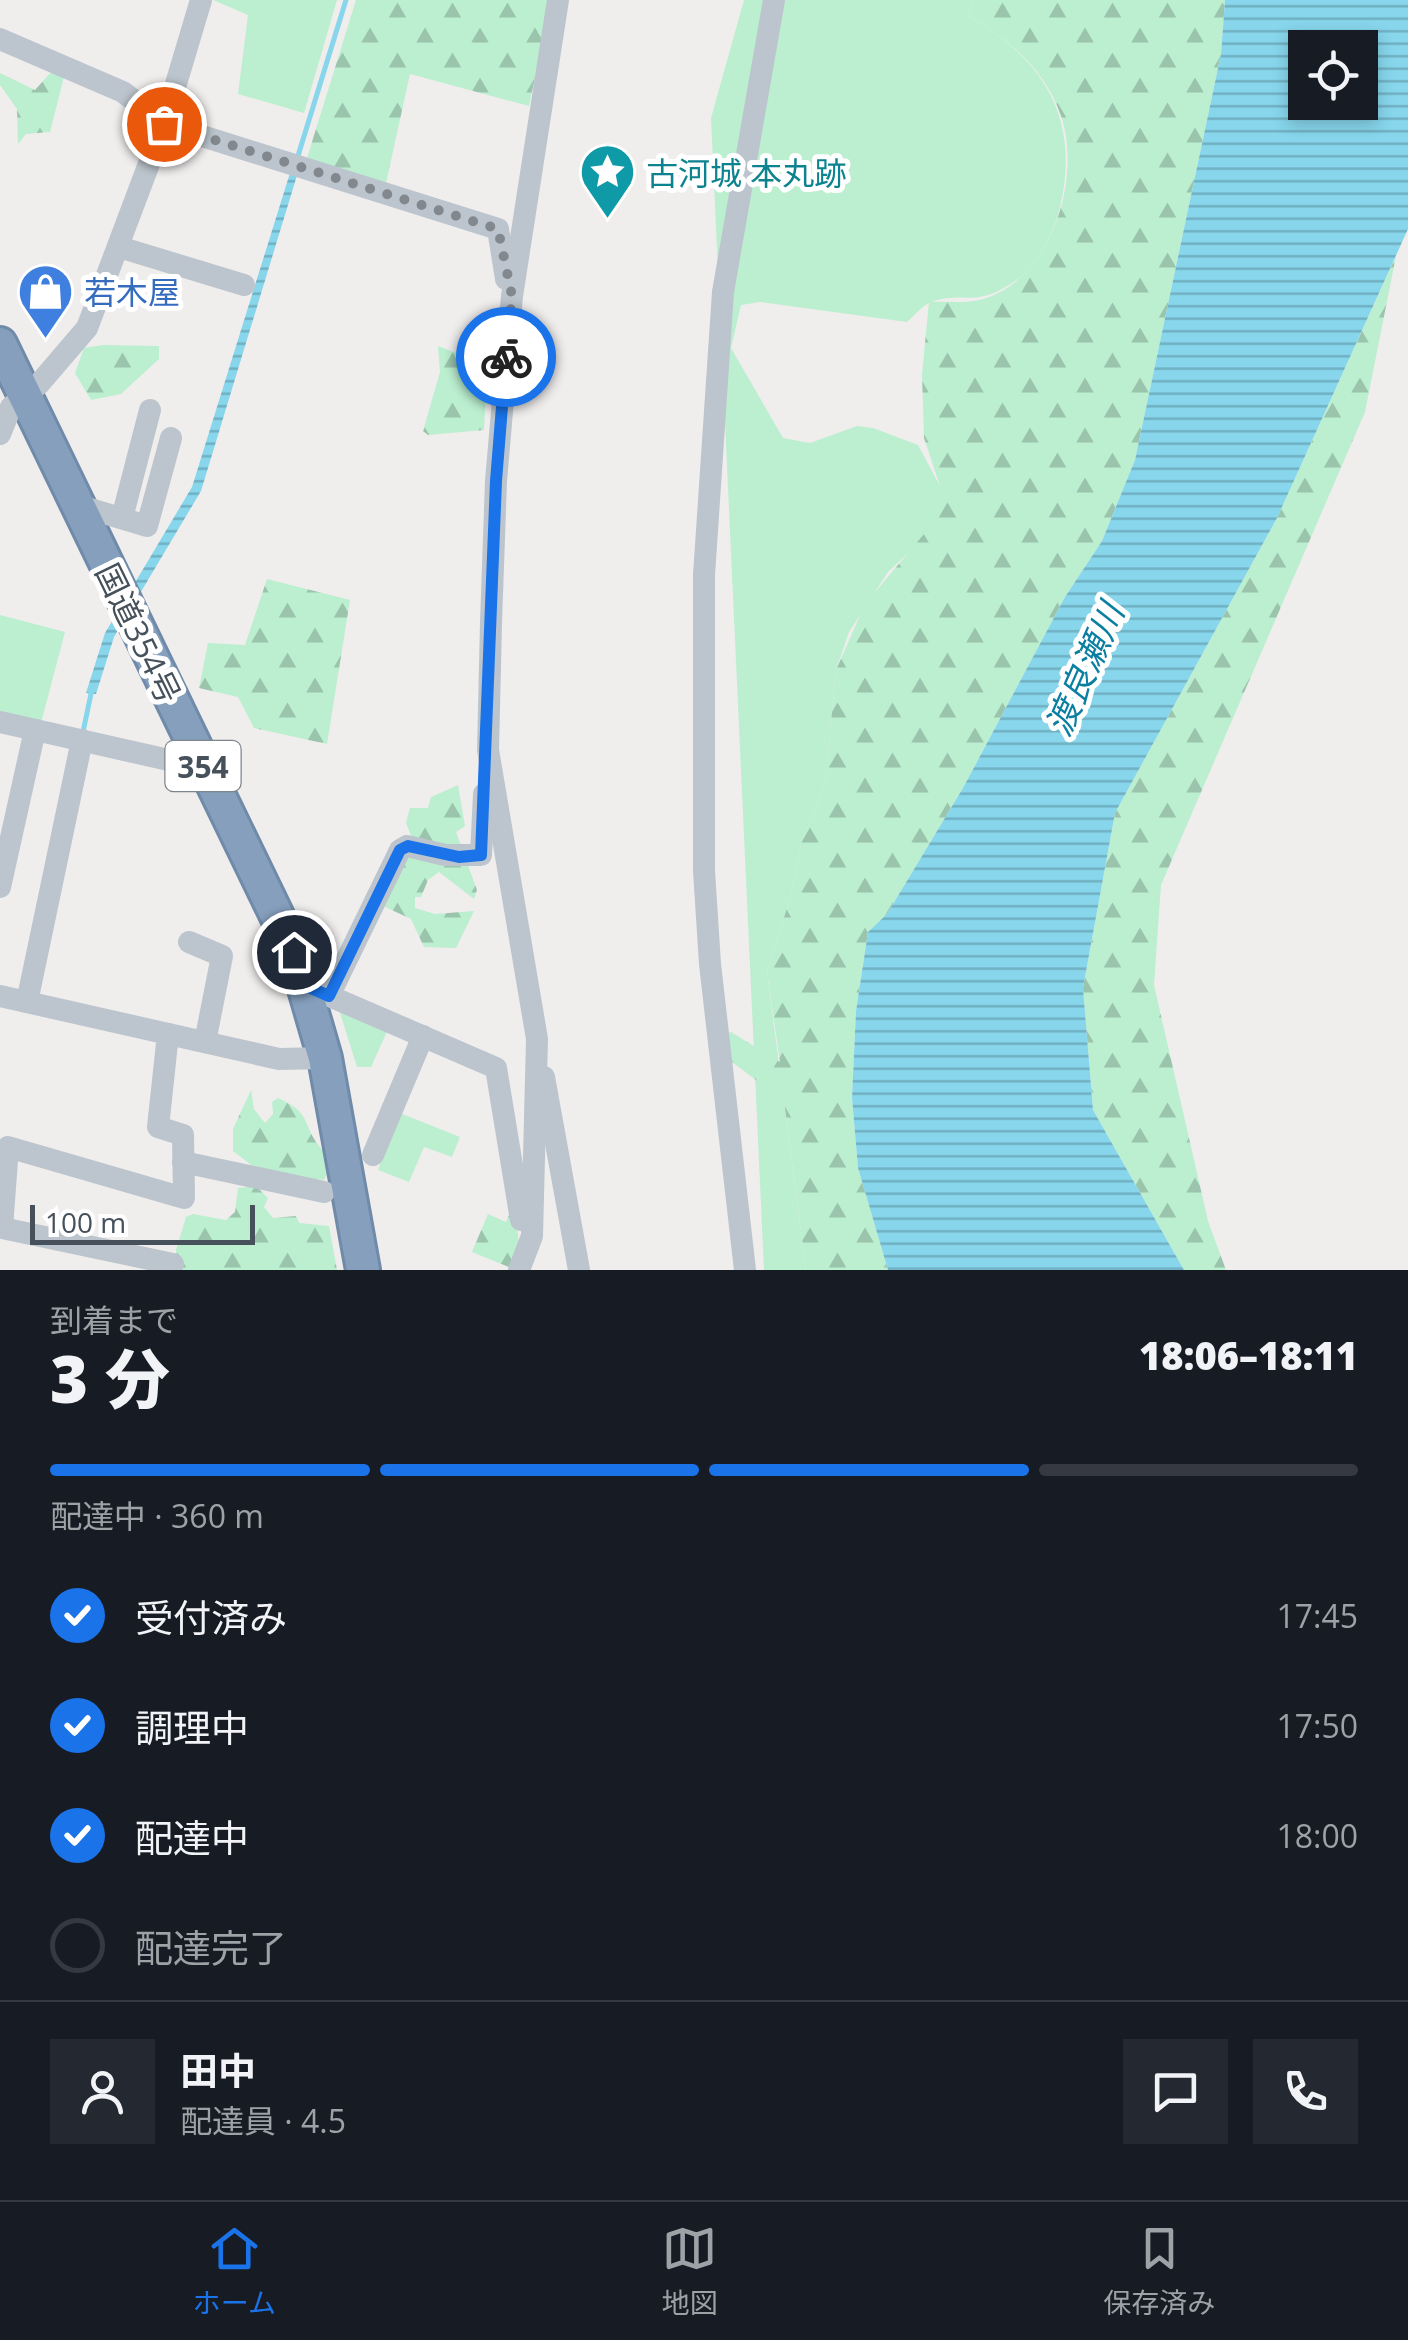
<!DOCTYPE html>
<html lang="ja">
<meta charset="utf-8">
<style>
body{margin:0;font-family:"Open Sans","Noto Sans JP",sans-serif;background:#242831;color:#f1f3f6;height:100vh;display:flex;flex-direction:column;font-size:38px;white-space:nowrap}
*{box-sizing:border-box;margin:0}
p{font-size:32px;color:#9ea1a6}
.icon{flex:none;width:55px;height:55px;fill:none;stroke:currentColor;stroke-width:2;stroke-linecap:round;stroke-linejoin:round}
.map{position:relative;height:1270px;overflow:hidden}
.panel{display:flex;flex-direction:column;background:#171b24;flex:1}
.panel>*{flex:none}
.tools{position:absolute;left:1288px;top:30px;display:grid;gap:20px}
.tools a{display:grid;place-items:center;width:90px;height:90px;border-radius:0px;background:#171b24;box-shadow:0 5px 15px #0003;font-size:50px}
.scale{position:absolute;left:30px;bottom:25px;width:225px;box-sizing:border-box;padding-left:10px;border:5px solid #46515b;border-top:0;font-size:28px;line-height:35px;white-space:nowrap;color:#46515b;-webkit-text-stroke:8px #fff;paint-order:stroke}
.pin{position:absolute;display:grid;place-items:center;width:85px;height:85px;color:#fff;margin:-42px;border:5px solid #fff;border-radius:50%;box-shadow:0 2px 10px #0007}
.courier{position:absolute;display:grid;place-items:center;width:100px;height:100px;margin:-50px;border:8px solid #1a73e8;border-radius:50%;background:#fff;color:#222;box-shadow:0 2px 12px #0007}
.overview em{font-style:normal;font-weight:800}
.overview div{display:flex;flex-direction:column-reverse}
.overview{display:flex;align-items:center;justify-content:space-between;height:170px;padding:0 50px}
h1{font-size:65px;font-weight:800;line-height:75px}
.bar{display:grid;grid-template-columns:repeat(4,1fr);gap:15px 10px;align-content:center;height:120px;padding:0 50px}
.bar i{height:12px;border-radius:8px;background:#363941}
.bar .on{background:#1a73e8}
.bar p{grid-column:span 4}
.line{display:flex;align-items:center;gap:25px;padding:0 50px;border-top:2px solid #363941}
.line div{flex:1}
.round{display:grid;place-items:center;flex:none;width:105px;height:105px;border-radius:0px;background:#242831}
ol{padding:0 50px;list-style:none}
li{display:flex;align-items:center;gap:30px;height:110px}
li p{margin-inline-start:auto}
li .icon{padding:10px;border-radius:50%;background:#1a73e8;color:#fff;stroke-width:4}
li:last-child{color:#9ea1a6}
li i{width:55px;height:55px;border:5px solid #363941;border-radius:50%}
.tabs{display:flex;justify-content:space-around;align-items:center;height:140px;border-top:2px solid #363941;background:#171b24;font-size:28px;color:#9ea1a6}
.tabs a{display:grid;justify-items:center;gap:5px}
.tabs .on{color:#1a73e8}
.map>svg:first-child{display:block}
.green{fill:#bbefd0}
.forest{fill:url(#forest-firs)}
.water{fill:url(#water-rules);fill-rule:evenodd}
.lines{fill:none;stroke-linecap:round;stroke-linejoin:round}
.stream{stroke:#87d6ec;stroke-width:5}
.highway-casing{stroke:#708aa9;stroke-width:38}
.minor{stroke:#bcc5cd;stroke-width:22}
.highway{stroke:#859fbd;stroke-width:32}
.done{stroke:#82888e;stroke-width:10;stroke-dasharray:0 18}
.route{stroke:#1a73e8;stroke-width:12}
.labels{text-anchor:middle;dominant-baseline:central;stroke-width:10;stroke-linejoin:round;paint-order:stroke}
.shield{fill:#fff;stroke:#7e858c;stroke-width:2.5}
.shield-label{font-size:30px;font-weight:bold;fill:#46515b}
.culture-label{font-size:32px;fill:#0d838f;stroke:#fff;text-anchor:start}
.shop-label{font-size:32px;fill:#366cbe;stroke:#fff;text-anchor:start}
.street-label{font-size:32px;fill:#46515b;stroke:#fff}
.water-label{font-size:35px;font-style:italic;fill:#0b7fa1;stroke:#fff}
</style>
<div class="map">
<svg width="1408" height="1270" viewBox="0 0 1408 1270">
<defs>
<pattern id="forest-firs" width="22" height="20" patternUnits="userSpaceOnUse" patternTransform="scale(2.5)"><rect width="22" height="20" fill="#bbefd0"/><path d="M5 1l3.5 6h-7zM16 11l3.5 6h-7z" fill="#9ac4ac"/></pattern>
<pattern id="water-rules" width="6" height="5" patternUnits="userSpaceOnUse" patternTransform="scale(2.5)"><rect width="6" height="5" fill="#87d6ec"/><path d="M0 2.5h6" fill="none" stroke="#70b0c2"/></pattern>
</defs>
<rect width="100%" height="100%" fill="#f0eded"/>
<g class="green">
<path d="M213,0H337L304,113L238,94L248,15Z"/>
<path d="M744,0H972L969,16C1044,60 1081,119 1060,207C1055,231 1038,264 1018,279C974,310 968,290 931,302C923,305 914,316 907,322L760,302L741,305L731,348L783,438L810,443L857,426L873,428L918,445L940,486V515L924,538L888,572L849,632L836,670L825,784L801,844L791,895L767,972L806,1270H764L711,118Z"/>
<path d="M0,615L65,632L41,723L0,712Z"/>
<path d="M337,1003L389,1027L371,1067H357Z"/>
<path d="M400,1113L460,1137L452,1157L424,1147L409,1182L378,1170Z"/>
</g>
<g class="forest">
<path d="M356,0H551L529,106L410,74L386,183L307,158Z"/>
<path d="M972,0H1225L1221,54L1135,460L1102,541L1065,597L963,788L887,914L868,932L856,1011L852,1098L858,1168L888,1270H806L784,1101L724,1056L722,1034L731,1032L780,1062L767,972L791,895L801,844L825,784L836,670L865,604L940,515V486L924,438L922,374L929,302C946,301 967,304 983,299C1052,279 1082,178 1061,116C1045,69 1009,40 969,16Z"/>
<path d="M52,71L64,77L50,132L26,134L18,144L17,109L0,85V73L35,90Z"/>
<path d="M1396,256L1365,412L1161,885L1154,985L1208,1221L1226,1270H1184L1093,1110L1083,988L1115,813L1277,518Z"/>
<path d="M103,345L159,346V359L121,394L91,400L75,373L84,348Z"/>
<path d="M438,346L459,354L465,381L486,389L484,430L428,435L423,431L440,372Z"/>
<path d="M267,579L350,600L327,744L254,728L238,697L199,688L208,643L245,645Z"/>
<path d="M458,785L465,826L456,832L477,890L474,899L439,872L428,880L421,897H415V908L435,914L474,911L456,948L424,947L411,919L383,906L412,838L406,823L410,808H428L431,797Z"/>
<path d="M251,1090L254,1109L265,1123L273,1114L272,1102L278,1098C312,1113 301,1122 319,1146C323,1152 333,1155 331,1166C330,1171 326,1175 324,1180L259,1171L233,1151V1129Z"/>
<path d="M256,1186L268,1198L264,1207L273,1218L296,1216L299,1223L329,1226L337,1270H177L176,1250L186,1217L193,1214L226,1220L235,1212L238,1188Z"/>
<path d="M514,1203L520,1251L511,1268L472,1252L488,1214L506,1222Z"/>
</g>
<g class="water">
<path d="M1225,0H1408V229L1277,518L1115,813L1083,988L1093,1110L1184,1270H888L858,1168L852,1098L856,1011L868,932L887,914L963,788L1065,597L1102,541L1135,460L1221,54ZM1305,48H1360V102H1305Z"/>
<path d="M298,172L201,491L114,637L96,694L86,693L105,633L192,487L290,173Z"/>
</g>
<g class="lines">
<g class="stream">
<path d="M297,159L346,0"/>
<path d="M83,732L92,689"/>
</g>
<defs>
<path id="highway" d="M0,344L294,951L325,1058L363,1270"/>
</defs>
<use href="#highway" class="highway-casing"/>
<g class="minor">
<path d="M0,39L123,92L164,124L498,229L506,279"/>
<path d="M119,247L244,285"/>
<path d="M0,434L11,407L39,384L87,328L164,124L201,0"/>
<path d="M77,505L147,526L171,438"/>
<path d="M122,518L150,410"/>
<path d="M0,722L204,768"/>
<path d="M0,887L35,730"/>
<path d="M189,942L222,956L205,1042"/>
<path d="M304,985L496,1068L521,1220"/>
<path d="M0,996L279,1059L325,1058"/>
<path d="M329,996L400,850L407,846L445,855H481L484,794"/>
<path d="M27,1002L82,740"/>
<path d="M168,1034L158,1127L183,1135L184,1198L8,1147L2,1228L173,1264"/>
<path d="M544,1077L579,1270"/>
<path d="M373,1155L423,1036"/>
<path d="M183,1162L324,1192"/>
<path d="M519,1270L532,1236L537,1039L488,750L491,623L496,481L512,296L558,0"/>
<path d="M745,1270L710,964L704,871V575L723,292L774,0"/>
</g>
<use href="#highway" class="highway"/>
</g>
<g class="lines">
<path class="done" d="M164,124L498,229L512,296L506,357"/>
<path class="route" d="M294,952L304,985L329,996L400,850L408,846L459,857L481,855L496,481L506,357"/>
</g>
<defs>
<symbol id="sight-pin" viewBox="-11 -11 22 30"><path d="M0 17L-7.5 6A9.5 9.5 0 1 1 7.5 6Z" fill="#0f9aa8" stroke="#fff"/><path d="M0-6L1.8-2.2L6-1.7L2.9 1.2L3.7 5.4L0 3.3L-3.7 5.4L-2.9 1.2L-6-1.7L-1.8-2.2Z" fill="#fff"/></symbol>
<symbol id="shop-pin" viewBox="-11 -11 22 30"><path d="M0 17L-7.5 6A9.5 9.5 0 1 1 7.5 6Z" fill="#3f7fe0" stroke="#fff"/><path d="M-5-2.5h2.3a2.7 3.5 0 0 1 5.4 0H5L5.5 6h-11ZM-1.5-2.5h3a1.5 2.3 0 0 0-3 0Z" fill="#fff"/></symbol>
</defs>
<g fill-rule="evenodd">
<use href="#sight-pin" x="576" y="140" width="63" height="86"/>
<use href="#shop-pin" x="14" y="260" width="63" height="86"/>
</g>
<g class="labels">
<rect class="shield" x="165.5" y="741" width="75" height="50" rx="8"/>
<g class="shield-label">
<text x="203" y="766">354</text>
</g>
<g class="culture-label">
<text x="646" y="172">古河城 本丸跡</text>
</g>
<g class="shop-label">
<text x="84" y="291">若木屋</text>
</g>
<g class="street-label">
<text transform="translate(139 633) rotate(64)">国道354号</text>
</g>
<g class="water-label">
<text transform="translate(1084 669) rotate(-66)">渡良瀬川</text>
</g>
</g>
</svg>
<div class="tools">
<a><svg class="icon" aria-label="locate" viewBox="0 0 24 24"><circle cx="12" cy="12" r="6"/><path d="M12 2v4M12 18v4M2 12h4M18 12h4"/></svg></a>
</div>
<div class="scale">100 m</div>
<div class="pin" style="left:164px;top:124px;background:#ea580c"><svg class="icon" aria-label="bag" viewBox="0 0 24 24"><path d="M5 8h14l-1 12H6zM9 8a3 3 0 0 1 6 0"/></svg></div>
<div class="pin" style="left:294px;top:952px;background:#1f2937"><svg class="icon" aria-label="home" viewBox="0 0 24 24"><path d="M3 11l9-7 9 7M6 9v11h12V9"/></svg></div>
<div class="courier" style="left:506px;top:357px"><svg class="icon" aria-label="bike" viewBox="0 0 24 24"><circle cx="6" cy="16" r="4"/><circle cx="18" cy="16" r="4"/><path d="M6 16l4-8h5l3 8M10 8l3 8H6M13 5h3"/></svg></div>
</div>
<section class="panel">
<div class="overview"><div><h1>3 分</h1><p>到着まで</p></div><em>18:06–18:11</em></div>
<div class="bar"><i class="on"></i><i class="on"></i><i class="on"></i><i></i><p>配達中 · 360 m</p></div>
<ol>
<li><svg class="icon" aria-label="check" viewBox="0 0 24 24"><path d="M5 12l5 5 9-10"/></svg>受付済み<p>17:45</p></li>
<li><svg class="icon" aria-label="check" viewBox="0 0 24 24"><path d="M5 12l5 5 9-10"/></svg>調理中<p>17:50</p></li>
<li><svg class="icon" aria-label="check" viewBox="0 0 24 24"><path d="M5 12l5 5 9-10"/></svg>配達中<p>18:00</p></li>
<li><i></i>配達完了</li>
</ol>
<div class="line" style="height:180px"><a class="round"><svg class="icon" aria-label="person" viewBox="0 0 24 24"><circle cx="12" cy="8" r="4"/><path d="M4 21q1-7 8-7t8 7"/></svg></a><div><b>田中</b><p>配達員 · 4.5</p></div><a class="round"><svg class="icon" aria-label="chat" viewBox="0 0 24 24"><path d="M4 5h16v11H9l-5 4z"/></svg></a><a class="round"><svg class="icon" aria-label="phone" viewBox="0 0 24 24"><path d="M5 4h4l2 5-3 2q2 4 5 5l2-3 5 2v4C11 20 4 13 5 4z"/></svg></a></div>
</section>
<nav class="tabs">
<a class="on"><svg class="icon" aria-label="home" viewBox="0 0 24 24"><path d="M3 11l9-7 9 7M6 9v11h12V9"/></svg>ホーム</a>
<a><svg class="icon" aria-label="map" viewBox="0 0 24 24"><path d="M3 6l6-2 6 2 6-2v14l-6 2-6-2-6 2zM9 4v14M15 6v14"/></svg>地図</a>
<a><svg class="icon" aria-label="saved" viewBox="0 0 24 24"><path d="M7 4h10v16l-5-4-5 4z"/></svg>保存済み</a>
</nav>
